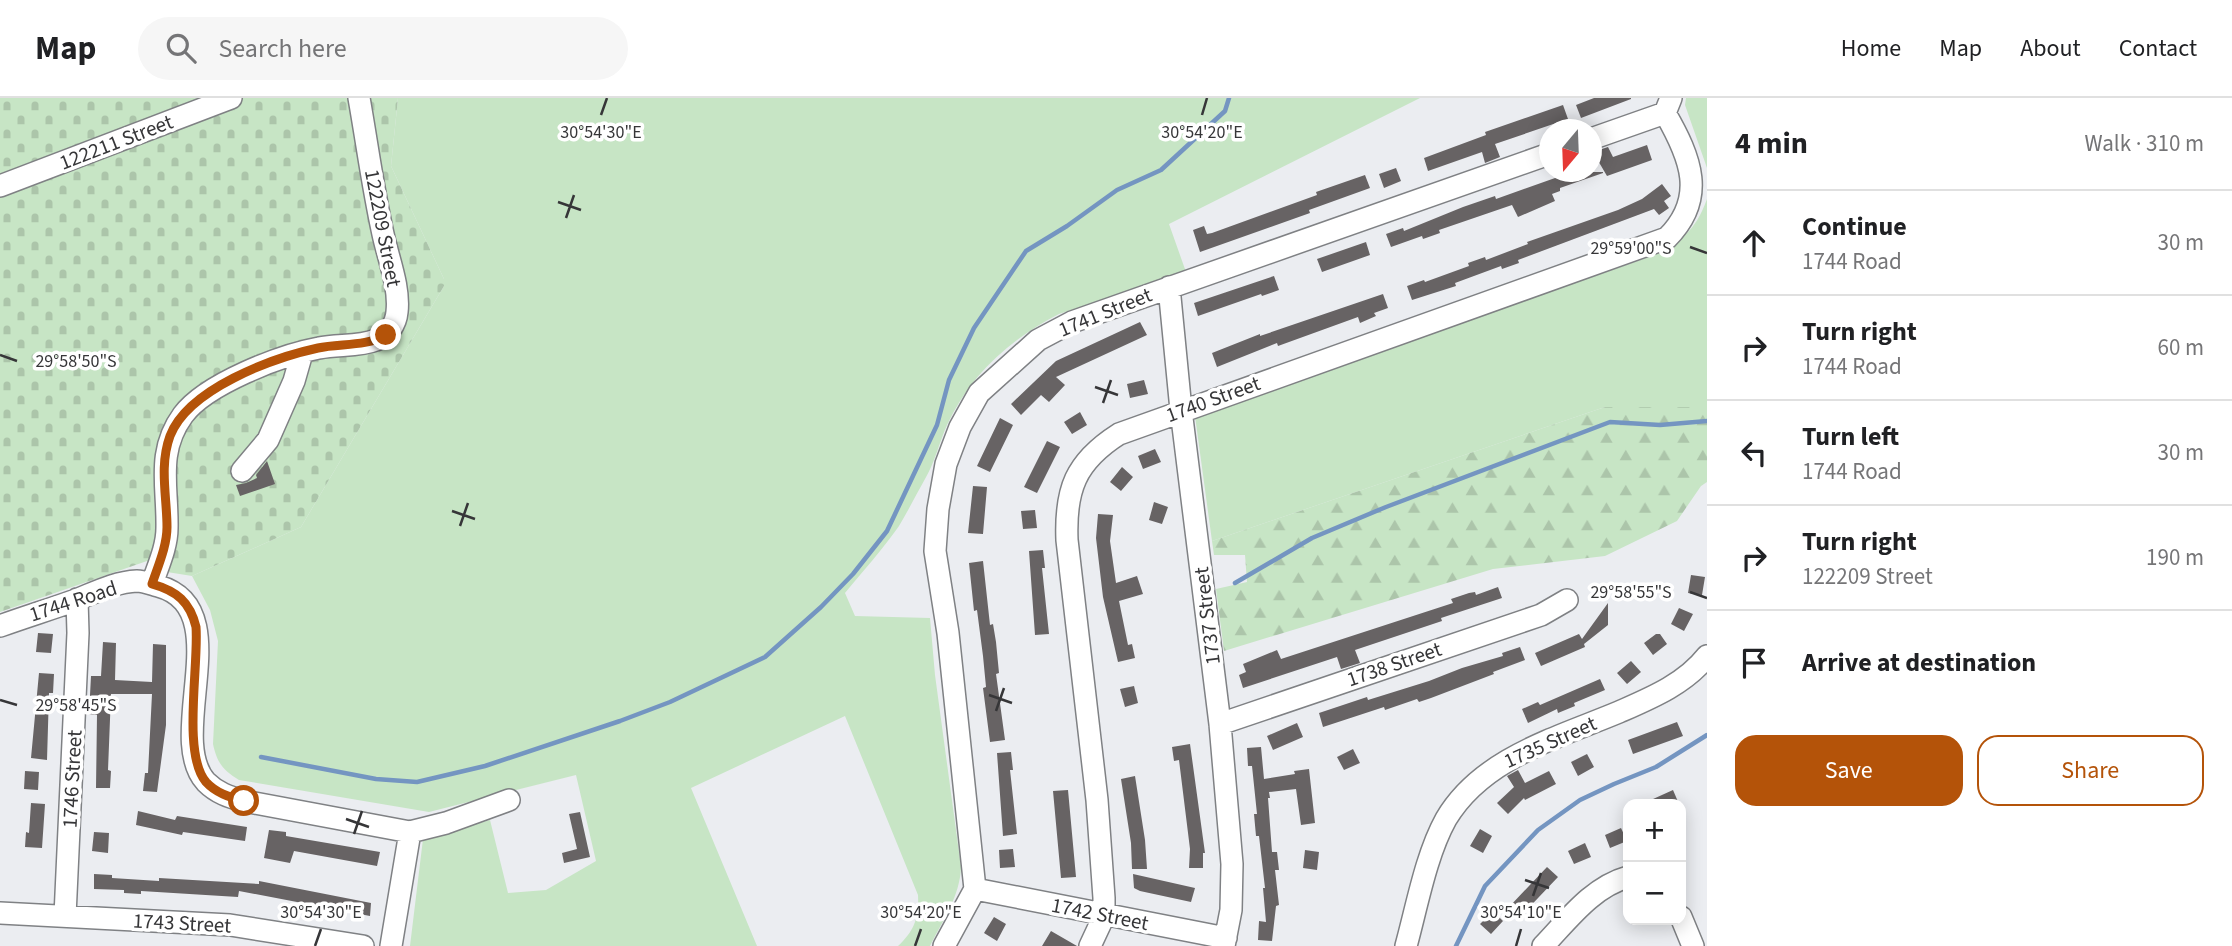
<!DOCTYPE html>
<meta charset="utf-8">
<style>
:root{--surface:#fff;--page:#f6f6f6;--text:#202124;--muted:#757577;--line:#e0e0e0;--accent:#b45309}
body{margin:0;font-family:"Source Sans 3",sans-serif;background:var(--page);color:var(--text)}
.controls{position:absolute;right:21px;bottom:21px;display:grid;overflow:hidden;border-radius:14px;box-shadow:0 4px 18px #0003}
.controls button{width:63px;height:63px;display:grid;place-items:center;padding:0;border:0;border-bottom:2px solid var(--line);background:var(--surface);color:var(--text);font:35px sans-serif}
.compass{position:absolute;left:1539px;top:21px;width:63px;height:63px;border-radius:50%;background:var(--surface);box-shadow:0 4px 18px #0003;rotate:199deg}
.stop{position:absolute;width:21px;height:21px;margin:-16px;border:5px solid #b45309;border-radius:50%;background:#fff}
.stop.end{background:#b45309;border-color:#fff;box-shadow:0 2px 7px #0008}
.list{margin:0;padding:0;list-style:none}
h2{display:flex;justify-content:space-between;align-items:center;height:91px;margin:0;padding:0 28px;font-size:30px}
h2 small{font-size:23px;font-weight:400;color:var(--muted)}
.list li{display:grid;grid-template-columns:46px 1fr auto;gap:21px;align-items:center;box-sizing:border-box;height:105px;padding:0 28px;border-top:2px solid var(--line)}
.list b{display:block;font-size:26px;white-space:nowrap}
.list p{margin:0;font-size:23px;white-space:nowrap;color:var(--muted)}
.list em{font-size:23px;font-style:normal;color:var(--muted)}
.actions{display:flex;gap:14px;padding:21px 28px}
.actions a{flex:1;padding:16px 0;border:2px solid var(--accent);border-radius:21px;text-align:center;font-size:24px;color:var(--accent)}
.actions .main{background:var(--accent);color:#fff}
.icon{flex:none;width:38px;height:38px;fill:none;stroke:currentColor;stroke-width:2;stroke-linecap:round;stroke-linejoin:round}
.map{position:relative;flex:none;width:1707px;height:848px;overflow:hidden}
header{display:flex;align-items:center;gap:42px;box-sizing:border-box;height:98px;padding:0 35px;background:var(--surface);border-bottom:2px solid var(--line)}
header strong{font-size:33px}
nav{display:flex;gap:38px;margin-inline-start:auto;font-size:24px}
.search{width:490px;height:63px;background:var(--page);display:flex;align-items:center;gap:18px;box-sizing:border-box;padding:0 24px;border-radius:38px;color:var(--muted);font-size:26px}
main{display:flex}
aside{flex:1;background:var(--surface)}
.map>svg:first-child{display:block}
.grass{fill:#c7e5c5}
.forest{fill:url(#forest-firs)}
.cemetery{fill:url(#cemetery-stones)}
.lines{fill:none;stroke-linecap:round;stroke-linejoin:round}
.stream{stroke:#7495c1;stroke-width:4.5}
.building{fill:#676364}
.minor-casing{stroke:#7f8184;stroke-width:24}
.minor{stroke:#fff;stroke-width:21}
.route{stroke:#b45309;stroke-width:9}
.ticks{fill:none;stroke:#363638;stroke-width:2.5}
.labels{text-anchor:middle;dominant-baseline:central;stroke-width:7;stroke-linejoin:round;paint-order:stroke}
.street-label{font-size:21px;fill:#363638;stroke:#fff}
.ticks-label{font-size:18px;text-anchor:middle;fill:#363638;stroke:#fff;stroke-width:7;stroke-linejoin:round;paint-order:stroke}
</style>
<header>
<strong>Map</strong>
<div class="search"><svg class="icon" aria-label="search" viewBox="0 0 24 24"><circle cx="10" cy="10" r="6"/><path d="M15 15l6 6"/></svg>Search here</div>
<nav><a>Home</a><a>Map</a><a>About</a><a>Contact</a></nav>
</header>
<main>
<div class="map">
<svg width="1707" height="848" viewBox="0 0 1707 848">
<defs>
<pattern id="forest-firs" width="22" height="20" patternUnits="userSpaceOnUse" patternTransform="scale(1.75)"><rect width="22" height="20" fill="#c7e5c5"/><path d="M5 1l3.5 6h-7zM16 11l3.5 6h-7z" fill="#acc5aa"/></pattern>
<pattern id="cemetery-stones" width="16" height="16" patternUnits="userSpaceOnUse" patternTransform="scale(1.75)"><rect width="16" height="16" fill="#c7e5c5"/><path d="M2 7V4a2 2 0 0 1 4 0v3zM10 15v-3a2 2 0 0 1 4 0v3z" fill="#acc5aa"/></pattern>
</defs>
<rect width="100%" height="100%" fill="#ebedf1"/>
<!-- grass -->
<path class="grass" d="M398,0H1420L1169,126L1186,174L1059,216C1010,241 970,277 947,327C939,345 935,364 925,381C916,397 908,413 899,428C883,451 863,473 845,495L855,518L930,520L935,577L961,769C960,798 943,822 930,848H898C915,832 919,819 918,797L845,618L691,690L757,848H410L423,741L490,722L508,795L546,792L596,763L576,677L429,714L239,682C223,672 217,665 213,646L218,543L210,512L192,478L301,429L444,188V181L391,68Z
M1686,0H1707V70L1685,7Z
M1707,101V309H1605L1212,443L1195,318L1652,158C1682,140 1694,136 1707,101Z"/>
<!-- forest -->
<path class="forest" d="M1605,309H1707V384L1701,388L1677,423L1605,458L1493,471L1224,553L1216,491L1247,484L1245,457H1214L1212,443Z"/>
<!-- cemetery -->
<path class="cemetery" d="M0,0H398L391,68L444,181V188L301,429L192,478L167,474L147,463L0,514Z"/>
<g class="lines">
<!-- stream -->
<path class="stream" d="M1235,485L1312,440L1386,409L1610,324L1660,327L1707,323
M261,659L376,681L417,684L485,668L620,623L670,604L765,559L821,509L853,476L887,433L937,327L949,282L974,230L1026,153L1067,128L1117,92L1161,72L1225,13L1229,0
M1456,848L1485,788L1538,732L1580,702L1614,686L1656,669L1707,637"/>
</g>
<!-- building -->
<path class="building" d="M1594,0H1631V1L1581,20L1576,7Z
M1563,7L1568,21L1495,46L1500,59L1485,65L1482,54L1428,73L1424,60L1486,37L1485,34Z
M1647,47L1652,62L1607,78L1593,54L1608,49L1613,59Z
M1396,70L1401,83L1384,90L1379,76Z
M1572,74H1603V75L1560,90V93L1552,96L1555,103L1518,119L1512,107L1439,132L1440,135L1423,141L1422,138L1391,149L1386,136L1403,130L1404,133L1463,109L1495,98L1496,101Z
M1365,77L1370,90L1309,112L1310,115L1200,154L1193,132L1204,128L1207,136L1212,135L1317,97L1316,94Z
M1662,86L1671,98L1664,103L1669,110L1659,117L1654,111L1518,162L1519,165L1502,171L1501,168L1455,185L1456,188L1412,202L1407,188L1424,182L1425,184L1469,168L1468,165L1485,159L1486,162L1528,146L1527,144L1618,112L1642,101Z
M1366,144L1370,157L1322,174L1317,161Z
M1274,178L1279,192L1262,198L1261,196L1198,218L1194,205Z
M1383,196L1388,210L1374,215L1376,218L1360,225L1358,219L1278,248L1277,245L1217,269L1212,255L1260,236V238Z
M1140,224L1147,237L1056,279L1065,287L1049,304L1041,297L1021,317L1011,306L1056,263Z
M1144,282L1148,296L1130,300L1127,286Z
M1080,314L1087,327L1072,336L1064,324Z
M1000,320L1013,327L990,374L977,368Z
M1047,343L1060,349L1037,395L1024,389Z
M1155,351L1161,364L1143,371L1138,358Z
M267,363L275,386L240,398L236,387L246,385L257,380L256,377Z
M1122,369L1133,379L1121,393L1110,384Z
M973,388L987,389L983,436L968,435Z
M1154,404L1168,409L1162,426L1149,422Z
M1035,412L1037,430L1023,431L1021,413Z
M1098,416L1113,417L1110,443L1116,485L1137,478L1143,496L1119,503L1128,547L1132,546L1135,560L1118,564L1103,499L1096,440Z
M1043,452L1045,470H1042L1049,536L1035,537L1029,453Z
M983,463L990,527L993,526L996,544L999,575L996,576L1005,642L990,644L983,590L986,589L983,558L977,512L974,513L969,465Z
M1691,477L1705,479L1702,497L1688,495Z
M1498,489L1502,500L1441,520L1442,523L1355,552L1360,565L1341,571L1337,559L1243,590L1239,577L1246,574L1243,566L1277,552L1281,561L1453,505L1451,501L1469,495L1475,494L1476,497Z
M1608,505V527L1584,546L1585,549L1541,568L1535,555L1579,536L1582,541Z
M1679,510L1693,516L1684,533L1671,526Z
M38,535L53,536L51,555L36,554Z
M1656,536H1660L1667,546L1653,557L1644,545Z
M103,544L116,545L115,582L152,584L153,546L166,547V627L157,694L143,693L145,675H148L152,596H111L108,672L111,673L110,690H96L97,617L89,616L91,578H101Z
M1520,549L1525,562L1493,574L1494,576L1431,600L1419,604L1417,601L1385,612L1384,609L1323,629L1319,615L1367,599L1368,602L1429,583L1462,570L1503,558L1502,555Z
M1631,563L1641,574L1627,586L1617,575Z
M39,575L54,576L53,595H49L47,662L31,660Z
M1600,581L1605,592L1574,605L1575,608L1558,615L1557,611L1528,625L1522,611L1538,604L1540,607Z
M1134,588L1138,605L1125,609L1120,591Z
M1677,624L1683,638L1633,656L1628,642Z
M1297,625L1303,639L1273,652L1267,638Z
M1190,646L1205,755H1203V770H1189L1190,751L1179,662L1174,663L1172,649Z
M1261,649L1264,681L1295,676L1294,673L1309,671L1315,725L1301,727L1296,691L1269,694L1270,700H1268L1272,754H1277L1279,772H1275L1279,807L1276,808L1272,843L1258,842L1259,823L1266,824L1263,790H1265L1259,738H1256L1254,716H1257L1252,668H1248L1247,650Z
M1353,651L1360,665L1344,672L1337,659Z
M1011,654L1013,672H1010L1017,736L1003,738L997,655Z
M1587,656L1594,669L1578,678L1571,664Z
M1518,672L1525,685L1549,673L1556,686L1525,702L1524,700L1508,716L1497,705L1514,689L1507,678Z
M25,673L39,674L38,692L24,691Z
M1135,678L1145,742L1147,771H1132L1131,745L1121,681Z
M1068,692L1076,779L1061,780L1053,693Z
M1673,692L1679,706H1642Z
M31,705L45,706L42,750L25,749L26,734L29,735Z
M138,713L175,722L177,718L247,729L245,743L183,734L182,737L136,727Z
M580,714L590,759L564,765L562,755L577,751L569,716Z
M1621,730L1627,743L1610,750L1605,737Z
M1480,731L1492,738L1483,755L1470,748Z
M269,732L286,734V738L380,754L377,768L294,753L290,765L264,760Z
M94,734L109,735L108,755L92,753Z
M1585,745L1591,759L1574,766L1568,753Z
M1013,751L1015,769L1000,770L999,752Z
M1305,752L1319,754L1317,772L1303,770Z
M1547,769L1558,779L1520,819L1509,809Z
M94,776L112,777V780L159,783V780L259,786V783L371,805L370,818L239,793L238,799L141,793V796L124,795V792L94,791Z
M1133,776L1195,790L1191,804L1140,793L1134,790Z
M1493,813L1503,823L1491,836L1480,826Z
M994,819L1006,826L997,843L984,835Z
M1051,833L1077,848H1042Z"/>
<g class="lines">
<!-- minor casing -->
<g class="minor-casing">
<path id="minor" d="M1591,41L1665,15
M0,88L231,0
M1169,189L1181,312L1220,626L1232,766L1231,812L1224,848
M242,373L268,342L294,283L302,255
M152,486C158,468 167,449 167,430C168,389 156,354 183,317C206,286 281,257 319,250C337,246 359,249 376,242C388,238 396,226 397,214C400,189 388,160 383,136C373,91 367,45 359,0
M0,528C25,519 51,511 76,502C96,494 115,484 137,483C143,483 151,486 158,488C239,510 164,638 206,684C217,695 229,699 244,703L410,734L446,725L509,702
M1220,626L1541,517L1567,502
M975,791L1226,840
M0,815L230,827L363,848
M65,818L78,535L77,501
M1681,819L1693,848
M391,848L410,734
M944,848L975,791L948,535L935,453L938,411L946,366L960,329L979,295L1038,242L1072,224L1549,56
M1090,848L1104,818V800L1097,702L1067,442C1065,392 1075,364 1119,336L1667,140C1707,100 1691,60 1665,15L1671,0
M1406,848C1417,808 1426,757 1446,721C1482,660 1557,640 1619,614C1651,600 1685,586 1707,558
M1543,848C1568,822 1592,789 1628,779"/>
</g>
<!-- minor -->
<use href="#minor" class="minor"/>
</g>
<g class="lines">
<!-- route -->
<path class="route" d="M244,703C229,699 216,695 206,684C182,656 199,567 196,529C190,504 177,493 152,486C158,468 167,448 167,429C167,399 159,368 170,338C188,291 272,260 318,250C340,245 365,249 386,237"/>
</g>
<!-- ticks -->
<path class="ticks" d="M601,17L607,0M1202,17L1207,0M558,104L581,112M566,120L574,97M1690,149L1707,155M0,257L17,263M1095,289L1118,297M1103,305L1111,282M452,413L475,421M460,428L468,405M1690,494L1707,500M989,597L1012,605M0,602L17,607M996,613L1004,590M346,721L369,729M354,736L362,713M1525,782L1549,790M1533,798L1541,775M315,848L321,831M915,848L921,831M1516,848L1521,831"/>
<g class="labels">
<!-- street labels -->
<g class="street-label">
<text transform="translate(116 44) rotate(-21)">122211 Street</text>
<text transform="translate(383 130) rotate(79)">122209 Street</text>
<text transform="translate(1105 214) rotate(-22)">1741 Street</text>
<text transform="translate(1213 301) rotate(-20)">1740 Street</text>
<text transform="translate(73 503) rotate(-18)">1744 Road</text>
<text transform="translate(1207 518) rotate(-97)">1737 Street</text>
<text transform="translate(1394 566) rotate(-19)">1738 Street</text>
<text transform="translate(1550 644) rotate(-24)">1735 Street</text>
<text transform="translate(72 681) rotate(-87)">1746 Street</text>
<text transform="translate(1100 816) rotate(11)">1742 Street</text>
<text transform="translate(182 825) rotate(3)">1743 Street</text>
</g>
</g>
<g class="ticks-label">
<text x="601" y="40">30°54'30"E</text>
<text x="1202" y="40">30°54'20"E</text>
<text x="1631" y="156">29°59'00"S</text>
<text x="76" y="269">29°58'50"S</text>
<text x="1631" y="500">29°58'55"S</text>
<text x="76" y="613">29°58'45"S</text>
<text x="321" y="820">30°54'30"E</text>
<text x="921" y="820">30°54'20"E</text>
<text x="1521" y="820">30°54'10"E</text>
</g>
</svg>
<div class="controls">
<button>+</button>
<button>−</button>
</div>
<svg class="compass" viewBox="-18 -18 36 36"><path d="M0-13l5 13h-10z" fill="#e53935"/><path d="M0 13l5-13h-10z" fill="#757577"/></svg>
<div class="stop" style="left:244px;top:703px"></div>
<div class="stop end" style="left:386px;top:237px"></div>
</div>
<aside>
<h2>4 min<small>Walk · 310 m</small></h2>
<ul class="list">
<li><svg class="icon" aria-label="ahead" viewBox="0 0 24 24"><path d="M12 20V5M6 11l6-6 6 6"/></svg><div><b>Continue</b><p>1744 Road</p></div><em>30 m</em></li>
<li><svg class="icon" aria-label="right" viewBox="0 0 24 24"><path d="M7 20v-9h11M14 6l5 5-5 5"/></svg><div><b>Turn right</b><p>1744 Road</p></div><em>60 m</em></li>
<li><svg class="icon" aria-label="left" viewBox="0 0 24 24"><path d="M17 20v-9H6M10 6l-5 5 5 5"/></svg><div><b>Turn left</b><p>1744 Road</p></div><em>30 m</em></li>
<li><svg class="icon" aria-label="right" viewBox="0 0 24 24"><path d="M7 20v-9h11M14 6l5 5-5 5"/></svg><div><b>Turn right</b><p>122209 Street</p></div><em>190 m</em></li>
<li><svg class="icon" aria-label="arrive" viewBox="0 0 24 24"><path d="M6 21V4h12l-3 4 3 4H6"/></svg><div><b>Arrive at destination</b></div></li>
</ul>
<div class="actions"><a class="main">Save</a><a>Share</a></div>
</aside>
</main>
